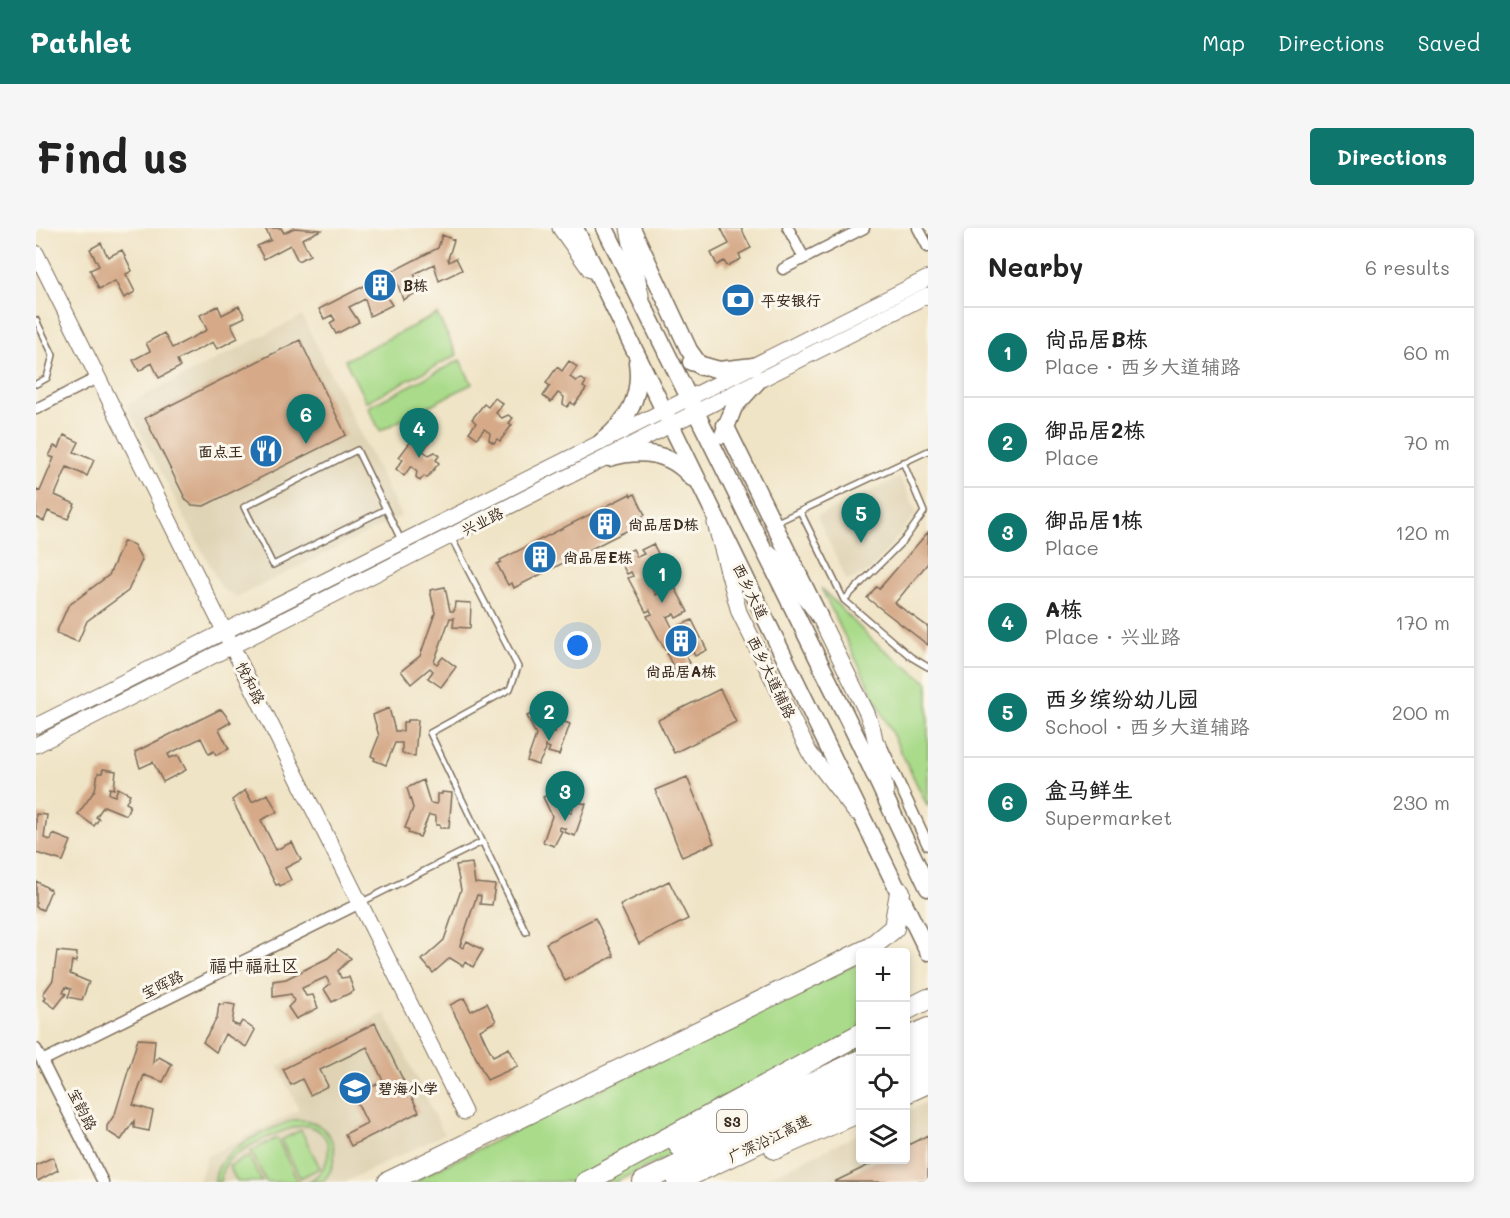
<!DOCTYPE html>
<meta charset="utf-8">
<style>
:root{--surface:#fff;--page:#f6f6f6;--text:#222;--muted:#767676;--line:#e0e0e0;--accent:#0f766e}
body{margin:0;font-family:Mali,"LXGW WenKai TC",sans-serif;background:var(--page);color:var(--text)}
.controls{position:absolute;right:18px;bottom:18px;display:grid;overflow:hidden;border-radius:6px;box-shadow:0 3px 9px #0003}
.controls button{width:54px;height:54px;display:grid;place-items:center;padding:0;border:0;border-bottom:2px solid var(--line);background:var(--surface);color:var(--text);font:30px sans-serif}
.you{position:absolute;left:542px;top:418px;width:21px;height:21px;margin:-15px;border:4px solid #fff;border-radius:50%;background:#1a73e8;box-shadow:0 0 0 9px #1a73e833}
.badge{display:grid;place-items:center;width:39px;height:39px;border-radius:50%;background:var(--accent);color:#fff;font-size:20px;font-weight:700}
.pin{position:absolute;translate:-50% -50px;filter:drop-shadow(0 2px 3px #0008)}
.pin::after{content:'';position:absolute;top:32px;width:21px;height:18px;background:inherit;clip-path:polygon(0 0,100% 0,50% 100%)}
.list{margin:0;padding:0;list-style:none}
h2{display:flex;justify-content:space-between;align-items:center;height:78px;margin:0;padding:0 24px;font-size:26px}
h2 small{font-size:20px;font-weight:400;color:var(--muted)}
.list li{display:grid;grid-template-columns:39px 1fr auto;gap:18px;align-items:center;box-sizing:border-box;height:90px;padding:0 24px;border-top:2px solid var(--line)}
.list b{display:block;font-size:22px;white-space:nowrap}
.list p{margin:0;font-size:20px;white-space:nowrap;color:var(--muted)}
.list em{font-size:20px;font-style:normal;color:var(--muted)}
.icon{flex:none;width:33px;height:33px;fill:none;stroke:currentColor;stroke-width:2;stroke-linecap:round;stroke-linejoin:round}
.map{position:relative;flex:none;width:892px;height:954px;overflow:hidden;border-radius:6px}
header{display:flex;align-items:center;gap:36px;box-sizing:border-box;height:84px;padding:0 30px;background:var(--accent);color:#fff}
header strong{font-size:28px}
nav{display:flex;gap:33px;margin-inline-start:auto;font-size:21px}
.intro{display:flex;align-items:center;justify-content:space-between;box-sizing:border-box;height:144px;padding:0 36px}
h1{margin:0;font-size:42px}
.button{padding:15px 27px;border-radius:6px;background:var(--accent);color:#fff;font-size:21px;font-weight:700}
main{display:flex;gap:36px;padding:0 36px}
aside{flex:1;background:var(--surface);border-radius:6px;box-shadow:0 3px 9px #0003}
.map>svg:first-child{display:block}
.built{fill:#dfd3b4}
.green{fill:#a9db8a;stroke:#728254;stroke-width:1.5}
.building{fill:#d6aa89}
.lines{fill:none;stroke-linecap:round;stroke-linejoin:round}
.lane-casing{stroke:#7a6b59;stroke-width:8}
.street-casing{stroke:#7a6b59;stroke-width:13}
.secondary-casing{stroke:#7a6b59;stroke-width:17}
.primary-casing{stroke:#7a6b59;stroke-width:19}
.highway-casing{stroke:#7a6b59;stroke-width:22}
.lane{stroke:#fff;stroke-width:5}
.street{stroke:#fff;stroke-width:10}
.secondary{stroke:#fff;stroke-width:15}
.primary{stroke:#fff;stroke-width:16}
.highway{stroke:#fff;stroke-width:20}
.labels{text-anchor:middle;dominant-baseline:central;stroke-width:6;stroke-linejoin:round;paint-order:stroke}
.shield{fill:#fbf7ec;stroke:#75685c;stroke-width:1.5}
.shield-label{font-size:14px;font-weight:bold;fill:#3b2a1e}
.poi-label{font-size:15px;font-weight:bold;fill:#3b2a1e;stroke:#fbf7ec;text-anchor:start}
.street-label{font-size:15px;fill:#3b2a1e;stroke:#fbf7ec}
.quarter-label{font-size:18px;fill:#3b2a1e;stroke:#fbf7ec}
</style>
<header>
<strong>Pathlet</strong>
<nav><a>Map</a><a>Directions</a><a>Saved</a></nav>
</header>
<div class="intro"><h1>Find us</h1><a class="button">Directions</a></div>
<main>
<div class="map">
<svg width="892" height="954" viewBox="0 0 892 954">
<rect width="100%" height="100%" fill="#fbf7ec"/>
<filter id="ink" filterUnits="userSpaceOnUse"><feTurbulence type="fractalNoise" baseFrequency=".0167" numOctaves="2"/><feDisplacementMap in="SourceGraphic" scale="12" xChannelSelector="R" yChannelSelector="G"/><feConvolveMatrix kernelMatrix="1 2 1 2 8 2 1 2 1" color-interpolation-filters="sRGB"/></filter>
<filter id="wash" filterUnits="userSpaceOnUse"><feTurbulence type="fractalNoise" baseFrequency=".008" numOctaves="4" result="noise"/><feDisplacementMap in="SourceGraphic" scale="24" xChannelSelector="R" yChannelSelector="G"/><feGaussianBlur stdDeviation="1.35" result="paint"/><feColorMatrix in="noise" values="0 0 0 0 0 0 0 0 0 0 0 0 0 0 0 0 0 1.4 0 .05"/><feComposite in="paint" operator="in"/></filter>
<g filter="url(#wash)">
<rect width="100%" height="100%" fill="#f0e4c6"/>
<!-- built -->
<path class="built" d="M266,88L365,288L201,369L186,361L90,177Z
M864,249L881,285L834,343L811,353L781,288Z
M349,785L408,906L310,954H163L171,928L263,882L242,838Z
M892,873V954H723L824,905V932H870V884Z"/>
<!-- green -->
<path class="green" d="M401,86L421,127L330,174L309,132Z
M424,132L436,156L344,203L332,179Z
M785,360L837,413L892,455V579Z
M824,734V837L579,954H375Z
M257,892C293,888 312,926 287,953L272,954C295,943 303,906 272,898C257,895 203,921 192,933C187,939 185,946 185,954H179C179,921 230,903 257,892Z
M265,902L284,940L264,950L245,912Z
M241,910L262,954H230L215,923Z
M213,928L226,954H201L193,938Z"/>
<g id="blocks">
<!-- building -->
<path class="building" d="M229,0H245L248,5L258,0L285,2L266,11L274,27L262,33L254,17L228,31L221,18L235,12Z
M685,0H705L715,20L703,26L705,31L691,38L688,33L681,37L675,25L693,16Z
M406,7L418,12L412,31L413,34L420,30L426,42L403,53L398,36L378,46L381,51L384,49L389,60L367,72L361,54L346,62L356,77L334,88L329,71L313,79L323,94L300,106L294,95L299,92L296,87L288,91L283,81L402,20Z
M65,15L72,29L86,22L96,43L90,46L99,64L88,70L79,53L63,61L54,42L63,38L54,21Z
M182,78L186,87L203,78L209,89L195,96L202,110L181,121L177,114L141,132L144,139L123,150L116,135L103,143L97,132L114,123L110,115L128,105L136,120L171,102L164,87Z
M264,112L310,207L168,278L156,277L150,272L109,190Z
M533,133L541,139L534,149L540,153L546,151L550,154L547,159L550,161L538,177L535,174L531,179L527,176L528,169L522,165L515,174L507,168L514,158L510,155L521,139L526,143Z
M459,170L467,176L460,185L466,190L472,187L477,190L473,195L476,197L464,213L461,211L458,215L453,212L454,205L448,201L441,210L433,204L440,195L436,191L448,176L452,179Z
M28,207L43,214L38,224L58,232L51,248L31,239L19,267L39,276L32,291L12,283L8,293L0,289V262L4,263L18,230L13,228L18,218L23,220Z
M386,207L394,213L387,223L393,227L399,224L403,228L400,232L403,235L391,250L388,248L384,253L380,249L381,243L375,238L368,248L360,241L367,232L363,229L375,213L379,216Z
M594,266L595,268L599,266L609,287L605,289L608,294L478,360L476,355L472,357L461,336L465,334L464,332Z
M892,304V335L859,375L892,399V417L831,370L840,359L843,361Z
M88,313L98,317L106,332L92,363L51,393L42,414L20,405L32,378L73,347Z
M617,316L633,346L621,352L619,348L612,351L620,367L627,364L624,360L636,354L652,384L640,390L638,386L631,389L639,405L646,402L643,398L656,392L671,422L659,428L657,424L650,427L654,435L639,443L631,426L635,424L633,420L629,422L611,388L616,386L614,382L610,384L592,350L597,348L595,344L591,346L582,329L597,321L601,329L608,326L605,322Z
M409,359L414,383H418L419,374L435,375L434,400L417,399L418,390H414L398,434L401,436L407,429L420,439L405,459L392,450L397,443L394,440L375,456L365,443L384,428L399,385L394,362Z
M684,461L700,494L638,525L622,492Z
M353,480L359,503H367V494H371L372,492H382L379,528L370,527L366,525V515H359L350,537L338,532L339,530L335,528L343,508L337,487Z
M185,481L195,494L183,501L193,521L180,527L178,523L173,526L165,510L132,526L134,530L142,527L150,542L127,554L117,534L104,540L99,524Z
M505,482L515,503L519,504L523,492L534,496L523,527L512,524L514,520L509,518L510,522L502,537L491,533L500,507L491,488Z
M67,541L80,543L78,561L74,560L73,566L79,568L82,560L94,566L90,575L94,577L90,587L68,578L60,589L63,591L58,598L42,586L59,562L62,545H66Z
M651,549L678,615L646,629L619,562Z
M387,552L394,575L401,576V566H406V564L416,565L413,600H404V597H400V588L393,587L384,609L372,605L373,602L369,600L377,580L371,560Z
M209,562L216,574L232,566L241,584L225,592L240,622L256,614L265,632L249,640L255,652L244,658L243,656L240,657L196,572Z
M521,562L531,583L535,585L539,573L550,576L539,608L528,604L530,601L524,599L523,602L526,603L518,618L507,614L516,588L507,569Z
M0,586L11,587L8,610L15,612L17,606L35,613L27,633L0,625Z
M436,635L439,655L459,657L456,677L444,676L445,668L441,667L424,718L427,720L431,713L447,722L437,739L429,734L427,738L414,730L397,745L386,732L408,712L425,662L420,637Z
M0,653L15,662L7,682L0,679Z
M633,653L652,691L603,716L584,677Z
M559,690L578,728L529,753L510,715Z
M302,721L315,730L302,743L305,750L313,749L318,763L296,774L288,761L294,756L290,749L266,760L270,768L277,767L282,780L260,791L252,779L258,773L255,766L237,769V753L250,751L292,730Z
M21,723L41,725L40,734L36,733L34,746L53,754L46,772L32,769L35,761L30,759L27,764L30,766L19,780L8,772L10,769L7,766L17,752Z
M428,770L435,783L451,775L460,793L444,802L450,815L457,828L473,820L482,838L451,852L414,777Z
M189,775L199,777L196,795L203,798L206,793L219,802L210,819L189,806L180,824L167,814L181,790L183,776L188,777Z
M339,795L383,884L315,918L309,906L331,895L318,868L347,853L331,819L284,842L292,858L274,867L266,851L255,857L247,841Z
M102,811L119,812L117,835L123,829L136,836L127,854L108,847L97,877L117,883L113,903L98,900V893L85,912L71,903V898L79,886Z
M892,907V954H798L843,932H870V918Z
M17,929L22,942L0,954V937Z"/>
</g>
</g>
<g filter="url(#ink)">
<use href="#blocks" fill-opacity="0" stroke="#7a6b59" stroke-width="1.5"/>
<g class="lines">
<!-- lane casing -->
<g class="lane-casing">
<path id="lane" d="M0,92L17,127L11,150L0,156
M350,281L237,337L208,279L321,222L365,312
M764,283L808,372L875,429L892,439
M739,295L892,223
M415,309L482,439L474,461L394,505L490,704
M808,372L868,312L888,284L867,234
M326,674L446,614"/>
</g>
<!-- street casing -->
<g class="street-casing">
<path id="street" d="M752,0L768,30
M882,0L892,19
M747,41L828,0
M0,181L61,150
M845,517L892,617
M0,821L67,954
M6,833L324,675"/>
</g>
<!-- secondary casing -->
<g class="secondary-casing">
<path id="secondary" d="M524,0L554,42
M592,0L605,67
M0,25L428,884
M679,295L703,384L773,524L819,584
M735,326L783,388L831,485L837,502L850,563
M0,498L892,50
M0,517L892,67"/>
</g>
<!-- primary casing -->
<g class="primary-casing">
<path id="primary" d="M539,0L892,724
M569,0L823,514L892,660
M596,0L653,122L665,139
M655,134L683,142L718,138
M689,197L783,388
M687,207L698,179L722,153
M565,214C592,193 606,169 601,134
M573,230C604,221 634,223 656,250"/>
</g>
<!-- highway casing -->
<g class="highway-casing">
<path id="highway" d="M870,782L892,771
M870,810L892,800
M870,829L892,818
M870,844L892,834
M870,865L892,855
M643,918L824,832
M739,921L824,884
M352,954L834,720L858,700L864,664
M550,954L824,806
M607,954L824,850
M641,954L824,866"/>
</g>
<!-- lane -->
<use href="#lane" class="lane"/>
<!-- street -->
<use href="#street" class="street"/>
<!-- secondary -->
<use href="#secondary" class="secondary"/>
<!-- primary -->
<use href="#primary" class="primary"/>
<!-- highway -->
<use href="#highway" class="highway"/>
</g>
</g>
<!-- icons -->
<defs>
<g id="building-disc" transform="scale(1.725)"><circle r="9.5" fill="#1f6fb2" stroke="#fbf7ec"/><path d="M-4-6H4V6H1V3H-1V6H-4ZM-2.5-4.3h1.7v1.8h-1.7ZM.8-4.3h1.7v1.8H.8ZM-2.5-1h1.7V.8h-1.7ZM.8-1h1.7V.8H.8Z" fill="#fff"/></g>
<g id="bank-disc" transform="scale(1.725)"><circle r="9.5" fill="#1f6fb2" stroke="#fbf7ec"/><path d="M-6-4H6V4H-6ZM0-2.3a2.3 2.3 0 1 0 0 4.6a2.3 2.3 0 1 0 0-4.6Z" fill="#fff"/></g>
<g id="restaurant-disc" transform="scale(1.725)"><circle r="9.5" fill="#1f6fb2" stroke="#fbf7ec"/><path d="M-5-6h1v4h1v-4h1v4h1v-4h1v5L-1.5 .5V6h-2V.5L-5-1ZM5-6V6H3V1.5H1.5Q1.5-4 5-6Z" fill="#fff"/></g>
<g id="school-disc" transform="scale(1.725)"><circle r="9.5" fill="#1f6fb2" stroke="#fbf7ec"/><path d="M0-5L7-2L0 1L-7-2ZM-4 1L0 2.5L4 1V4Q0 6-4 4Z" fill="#fff"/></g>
</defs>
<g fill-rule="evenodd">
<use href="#building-disc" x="344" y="57"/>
<use href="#bank-disc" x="702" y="72"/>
<use href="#restaurant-disc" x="230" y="223"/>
<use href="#building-disc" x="569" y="296"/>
<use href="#building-disc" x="504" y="329"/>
<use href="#building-disc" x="645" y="413"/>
<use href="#school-disc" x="319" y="860"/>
</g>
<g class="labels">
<!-- shield labels -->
<rect class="shield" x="681" y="882" width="30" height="22" rx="4.5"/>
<g class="shield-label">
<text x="696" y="893">S3</text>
</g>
<!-- poi labels -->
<g class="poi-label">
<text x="367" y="57">B栋</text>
<text x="725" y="72">平安银行</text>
<text x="207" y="223" text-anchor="end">面点王</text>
<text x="592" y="296">尚品居D栋</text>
<text x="527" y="329">尚品居E栋</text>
<text x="645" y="443" text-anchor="middle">尚品居A栋</text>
<text x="342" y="860">碧海小学</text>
</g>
<!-- street labels -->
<g class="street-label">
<text transform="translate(446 293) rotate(-26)">兴业路</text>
<text transform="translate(715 363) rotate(64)">西乡大道</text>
<text transform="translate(736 449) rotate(64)">西乡大道辅路</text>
<text transform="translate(215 455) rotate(63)">悦和路</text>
<text transform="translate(126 756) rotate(-26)">宝晖路</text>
<text transform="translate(47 881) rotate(63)">宝韵路</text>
<text transform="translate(733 910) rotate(-26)">广深沿江高速</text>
</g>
<!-- quarter labels -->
<g class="quarter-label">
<text x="218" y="737">福中福社区</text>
</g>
</g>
</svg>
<div class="controls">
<button>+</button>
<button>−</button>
<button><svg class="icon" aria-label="locate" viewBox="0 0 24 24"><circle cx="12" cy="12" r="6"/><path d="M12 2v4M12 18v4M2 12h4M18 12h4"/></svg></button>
<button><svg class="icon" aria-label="layers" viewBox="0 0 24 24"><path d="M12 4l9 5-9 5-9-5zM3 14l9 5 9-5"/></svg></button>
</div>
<div class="you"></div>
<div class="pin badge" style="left:626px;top:375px">1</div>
<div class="pin badge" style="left:513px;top:513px">2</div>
<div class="pin badge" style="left:529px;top:593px">3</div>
<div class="pin badge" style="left:383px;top:230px">4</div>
<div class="pin badge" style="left:825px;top:315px">5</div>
<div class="pin badge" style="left:270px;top:216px">6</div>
</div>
<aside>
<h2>Nearby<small>6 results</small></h2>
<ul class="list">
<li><span class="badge">1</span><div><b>尚品居B栋</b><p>Place · 西乡大道辅路</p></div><em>60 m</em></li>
<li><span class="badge">2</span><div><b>御品居2栋</b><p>Place</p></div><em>70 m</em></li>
<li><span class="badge">3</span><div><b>御品居1栋</b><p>Place</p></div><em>120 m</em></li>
<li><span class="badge">4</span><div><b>A栋</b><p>Place · 兴业路</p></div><em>170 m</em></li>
<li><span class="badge">5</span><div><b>西乡缤纷幼儿园</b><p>School · 西乡大道辅路</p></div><em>200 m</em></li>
<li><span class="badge">6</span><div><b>盒马鲜生</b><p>Supermarket</p></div><em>230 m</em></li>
</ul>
</aside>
</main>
